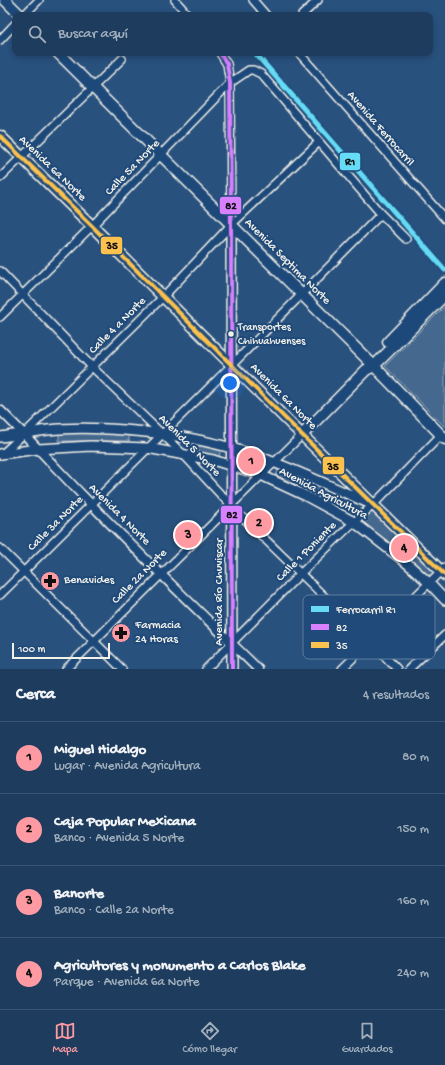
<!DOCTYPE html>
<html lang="es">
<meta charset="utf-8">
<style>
:root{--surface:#1e3d5e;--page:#2b4867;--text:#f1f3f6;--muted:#a1aebc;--line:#3c5673;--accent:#ff9aa2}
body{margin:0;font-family:"Gochi Hand",sans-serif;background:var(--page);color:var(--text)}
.scale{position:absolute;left:12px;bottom:10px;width:98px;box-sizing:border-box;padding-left:4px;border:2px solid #f4f1e8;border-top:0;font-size:11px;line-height:14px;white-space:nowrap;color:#f4f1e8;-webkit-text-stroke:3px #1f4a7a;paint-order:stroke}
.you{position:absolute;left:230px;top:383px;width:14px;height:14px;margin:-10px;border:3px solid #fff;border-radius:50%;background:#1a73e8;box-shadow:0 0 0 6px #1a73e833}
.badge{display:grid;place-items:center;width:26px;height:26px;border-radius:50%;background:var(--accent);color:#111;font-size:13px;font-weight:700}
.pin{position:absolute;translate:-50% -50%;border:2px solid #fff;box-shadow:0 1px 4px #0006}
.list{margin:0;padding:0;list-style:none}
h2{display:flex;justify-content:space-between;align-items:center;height:52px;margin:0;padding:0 16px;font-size:17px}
h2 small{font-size:13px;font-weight:400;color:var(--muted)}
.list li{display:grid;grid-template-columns:26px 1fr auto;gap:12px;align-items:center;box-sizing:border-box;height:72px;padding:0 16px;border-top:1px solid var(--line)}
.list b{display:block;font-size:15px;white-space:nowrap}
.list p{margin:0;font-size:13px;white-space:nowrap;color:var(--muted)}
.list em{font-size:13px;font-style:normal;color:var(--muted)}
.icon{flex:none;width:22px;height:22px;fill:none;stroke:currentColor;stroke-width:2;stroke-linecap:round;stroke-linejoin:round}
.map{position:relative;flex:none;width:445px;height:669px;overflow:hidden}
.search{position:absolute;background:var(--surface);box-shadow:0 2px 6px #0003;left:12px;right:12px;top:12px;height:44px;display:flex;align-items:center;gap:10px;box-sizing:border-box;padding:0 14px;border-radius:8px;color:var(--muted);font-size:15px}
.sheet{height:340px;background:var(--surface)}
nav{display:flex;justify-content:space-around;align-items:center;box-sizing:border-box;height:56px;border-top:1px solid var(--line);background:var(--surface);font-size:11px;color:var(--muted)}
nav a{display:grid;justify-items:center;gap:2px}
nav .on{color:var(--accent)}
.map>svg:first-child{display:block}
.green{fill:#45688e;stroke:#9cacbb}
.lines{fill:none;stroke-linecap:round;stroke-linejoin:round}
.minor-casing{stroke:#f4f1e8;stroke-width:10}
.tertiary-casing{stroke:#f4f1e8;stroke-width:11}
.secondary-casing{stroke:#f4f1e8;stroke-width:12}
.primary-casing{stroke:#f4f1e8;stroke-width:13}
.minor{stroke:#1f4a7a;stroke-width:7}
.tertiary{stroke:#1f4a7a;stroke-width:8}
.secondary{stroke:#1f4a7a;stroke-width:9}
.primary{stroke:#1f4a7a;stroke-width:10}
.bus-1-casing{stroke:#1f4a7a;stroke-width:7}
.bus-2-casing{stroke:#1f4a7a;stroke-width:7}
.bus-1{stroke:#d880ff;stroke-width:4}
.bus-2{stroke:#fcc24d;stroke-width:4}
.rail-1-casing{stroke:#1f4a7a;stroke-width:8}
.rail-1{stroke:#66dbf5;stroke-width:5}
.bus-dot{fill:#f4f1e8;stroke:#1f4a7a;stroke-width:1.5}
.labels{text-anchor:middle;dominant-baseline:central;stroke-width:4;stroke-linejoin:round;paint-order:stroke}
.bus-label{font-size:11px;fill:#f4f1e8;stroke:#1f4a7a;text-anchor:start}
.street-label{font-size:12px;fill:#f4f1e8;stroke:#1f4a7a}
.poi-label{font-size:12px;fill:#f4f1e8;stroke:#1f4a7a;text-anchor:start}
.key{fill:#1f4a7a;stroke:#5f7c9b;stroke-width:1}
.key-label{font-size:11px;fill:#f4f1e8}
.line-badge{stroke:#1f4a7a;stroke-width:1.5}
.pale-badge-label{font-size:11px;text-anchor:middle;font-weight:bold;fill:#111}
</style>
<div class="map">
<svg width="445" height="669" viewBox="0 0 445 669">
<rect width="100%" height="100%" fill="#28517e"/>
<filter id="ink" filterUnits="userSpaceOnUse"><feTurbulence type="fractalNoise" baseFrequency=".025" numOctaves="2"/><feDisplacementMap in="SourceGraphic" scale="8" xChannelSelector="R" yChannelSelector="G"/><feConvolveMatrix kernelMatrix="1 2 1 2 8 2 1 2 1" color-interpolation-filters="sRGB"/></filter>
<g filter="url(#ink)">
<!-- green -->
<path class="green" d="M445,306V427L385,366Z
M59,433H129V441H59Z
M200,442L221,448L219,457L198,451Z
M280,465L340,495L335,504L276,475Z
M372,505L442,570L431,581L356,520Z"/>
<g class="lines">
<!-- minor casing -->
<g class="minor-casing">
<path id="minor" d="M175,0L188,15
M253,0L266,15
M24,15L39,0
M302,15L318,0
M0,40L15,24
M220,53L227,64L230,83L231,225
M299,53L445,219
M0,178L122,59
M0,271L92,367L183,454L235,510L370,641L397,669
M0,317L92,226L230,83L249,70H253L261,74L381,214L406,239
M1,455L24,434L163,297L231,225L319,142
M0,548L122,669
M0,595L232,365L381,214
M66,669L302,435
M206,669L301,573L354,522L373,505L441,435
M342,669L445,567
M409,669L445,635"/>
</g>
<!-- tertiary casing -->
<g class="tertiary-casing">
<path id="tertiary" d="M0,410C31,440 60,473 91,504C145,560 202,614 258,669"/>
</g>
<!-- secondary casing -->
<g class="secondary-casing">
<path id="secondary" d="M231,225L232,669
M0,437C16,435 32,432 48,430C73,427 99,428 124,430C166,433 208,440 248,453C291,467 331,487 371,504
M0,454L38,449L91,446L147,448L213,460L261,475L306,496L354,522L408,564L429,583L445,600"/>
</g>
<!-- primary casing -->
<g class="primary-casing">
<path id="primary" d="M5,0L20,15
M58,53L374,366L445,439
M0,136L92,226L302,435L445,575
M388,342L445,283
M302,435L366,370L374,366L445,295"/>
</g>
<!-- minor -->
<use href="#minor" class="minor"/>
<!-- tertiary -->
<use href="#tertiary" class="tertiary"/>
<!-- secondary -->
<use href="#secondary" class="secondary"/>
<!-- primary -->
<use href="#primary" class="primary"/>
<!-- bus-1 casing -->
<g class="bus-1-casing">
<path id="bus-1" d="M220,53L227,64L230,83L231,225L232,669"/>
</g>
<!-- bus-2 casing -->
<g class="bus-2-casing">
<path id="bus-2" d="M0,136L92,226L302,435L445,575"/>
</g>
<!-- bus-1 -->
<use href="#bus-1" class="bus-1"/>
<!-- bus-2 -->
<use href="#bus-2" class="bus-2"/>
<!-- rail-1 casing -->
<g class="rail-1-casing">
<path id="rail-1" d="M255,53L445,270"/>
</g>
<!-- rail-1 -->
<use href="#rail-1" class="rail-1"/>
</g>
</g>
<!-- icons -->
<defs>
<g id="pharmacy-disc" transform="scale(1)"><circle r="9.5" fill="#ff9aa2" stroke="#1f4a7a"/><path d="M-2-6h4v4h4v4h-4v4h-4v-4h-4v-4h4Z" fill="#111"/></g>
</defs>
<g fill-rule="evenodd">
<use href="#pharmacy-disc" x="50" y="581"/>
<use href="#pharmacy-disc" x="121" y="633"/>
</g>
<!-- markers -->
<circle class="bus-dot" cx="231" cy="334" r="3.5"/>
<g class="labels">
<!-- bus labels -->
<g class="bus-label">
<text x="238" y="328">Transportes<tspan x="238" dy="14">Chihuahuenses</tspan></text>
</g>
<!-- street labels -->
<g class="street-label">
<text transform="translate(380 129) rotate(49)">Avenida Ferrocarril</text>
<text transform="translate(133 168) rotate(-46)">Calle 5a Norte</text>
<text transform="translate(52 169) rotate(44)">Avenida 6a Norte</text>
<text transform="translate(287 262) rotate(45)">Avenida Septima Norte</text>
<text transform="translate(118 326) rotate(-45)">Calle 4 a Norte</text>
<text transform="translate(283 397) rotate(45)">Avenida 6a Norte</text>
<text transform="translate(189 446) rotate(45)">Avenida 5 Norte</text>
<text transform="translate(323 494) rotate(28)">Avenida Agricultura</text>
<text transform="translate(119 515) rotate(45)">Avenida 4 Norte</text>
<text transform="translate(56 524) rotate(-45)">Calle 3a Norte</text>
<text transform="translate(307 552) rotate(-45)">Calle 1 Poniente</text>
<text transform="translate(140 577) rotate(-45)">Calle 2a Norte</text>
<text transform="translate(220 592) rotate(-90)">Avenida Río Chuviscar</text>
</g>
<!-- poi labels -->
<g class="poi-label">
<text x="64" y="581">Benavides</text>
<text x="135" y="626">Farmacia<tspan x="135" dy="14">24 Horas</tspan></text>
</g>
</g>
<!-- legend -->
<rect x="303" y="595" width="132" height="64" rx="6" class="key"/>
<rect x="311" y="606" width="18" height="6" fill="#66dbf5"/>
<rect x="311" y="624" width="18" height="6" fill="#d880ff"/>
<rect x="311" y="642" width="18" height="6" fill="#fcc24d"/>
<g class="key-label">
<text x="336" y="613">Ferrocarril R1</text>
<text x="336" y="631">82</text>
<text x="336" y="649">35</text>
</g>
<g class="line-badge">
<rect x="339" y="152" width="22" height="19" rx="4" fill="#66dbf5"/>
<rect x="219" y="196" width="23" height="19" rx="4" fill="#d880ff"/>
<rect x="100" y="236" width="23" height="19" rx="4" fill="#fcc24d"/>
<rect x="322" y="456" width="23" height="19" rx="4" fill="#fcc24d"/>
<rect x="220" y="505" width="23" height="19" rx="4" fill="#d880ff"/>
</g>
<g class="pale-badge-label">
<text x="350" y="165">R1</text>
<text x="231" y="209">82</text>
<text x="112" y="249">35</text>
<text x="333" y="470">35</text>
<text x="232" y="518">82</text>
</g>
</svg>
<div class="scale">100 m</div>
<div class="you"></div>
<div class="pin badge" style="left:251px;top:461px">1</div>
<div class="pin badge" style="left:259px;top:523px">2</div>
<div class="pin badge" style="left:188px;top:535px">3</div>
<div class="pin badge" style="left:404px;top:548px">4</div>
<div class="search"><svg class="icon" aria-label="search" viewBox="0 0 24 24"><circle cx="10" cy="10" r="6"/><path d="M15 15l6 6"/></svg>Buscar aquí</div>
</div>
<section class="sheet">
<h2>Cerca<small>4 resultados</small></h2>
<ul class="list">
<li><span class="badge">1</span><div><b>Miguel Hidalgo</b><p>Lugar · Avenida Agricultura</p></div><em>80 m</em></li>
<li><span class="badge">2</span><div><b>Caja Popular Mexicana</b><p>Banco · Avenida 5 Norte</p></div><em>150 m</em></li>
<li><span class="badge">3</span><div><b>Banorte</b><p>Banco · Calle 2a Norte</p></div><em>160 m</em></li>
<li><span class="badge">4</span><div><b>Agricultores y monumento a Carlos Blake</b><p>Parque · Avenida 6a Norte</p></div><em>240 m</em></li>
</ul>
</section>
<nav>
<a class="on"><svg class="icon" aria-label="map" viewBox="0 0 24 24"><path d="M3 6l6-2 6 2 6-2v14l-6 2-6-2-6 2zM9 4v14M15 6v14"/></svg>Mapa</a>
<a><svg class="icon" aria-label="directions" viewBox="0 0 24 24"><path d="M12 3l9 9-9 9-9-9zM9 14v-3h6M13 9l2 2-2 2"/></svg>Cómo llegar</a>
<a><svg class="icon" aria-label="saved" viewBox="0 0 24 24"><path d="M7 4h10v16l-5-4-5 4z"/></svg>Guardados</a>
</nav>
